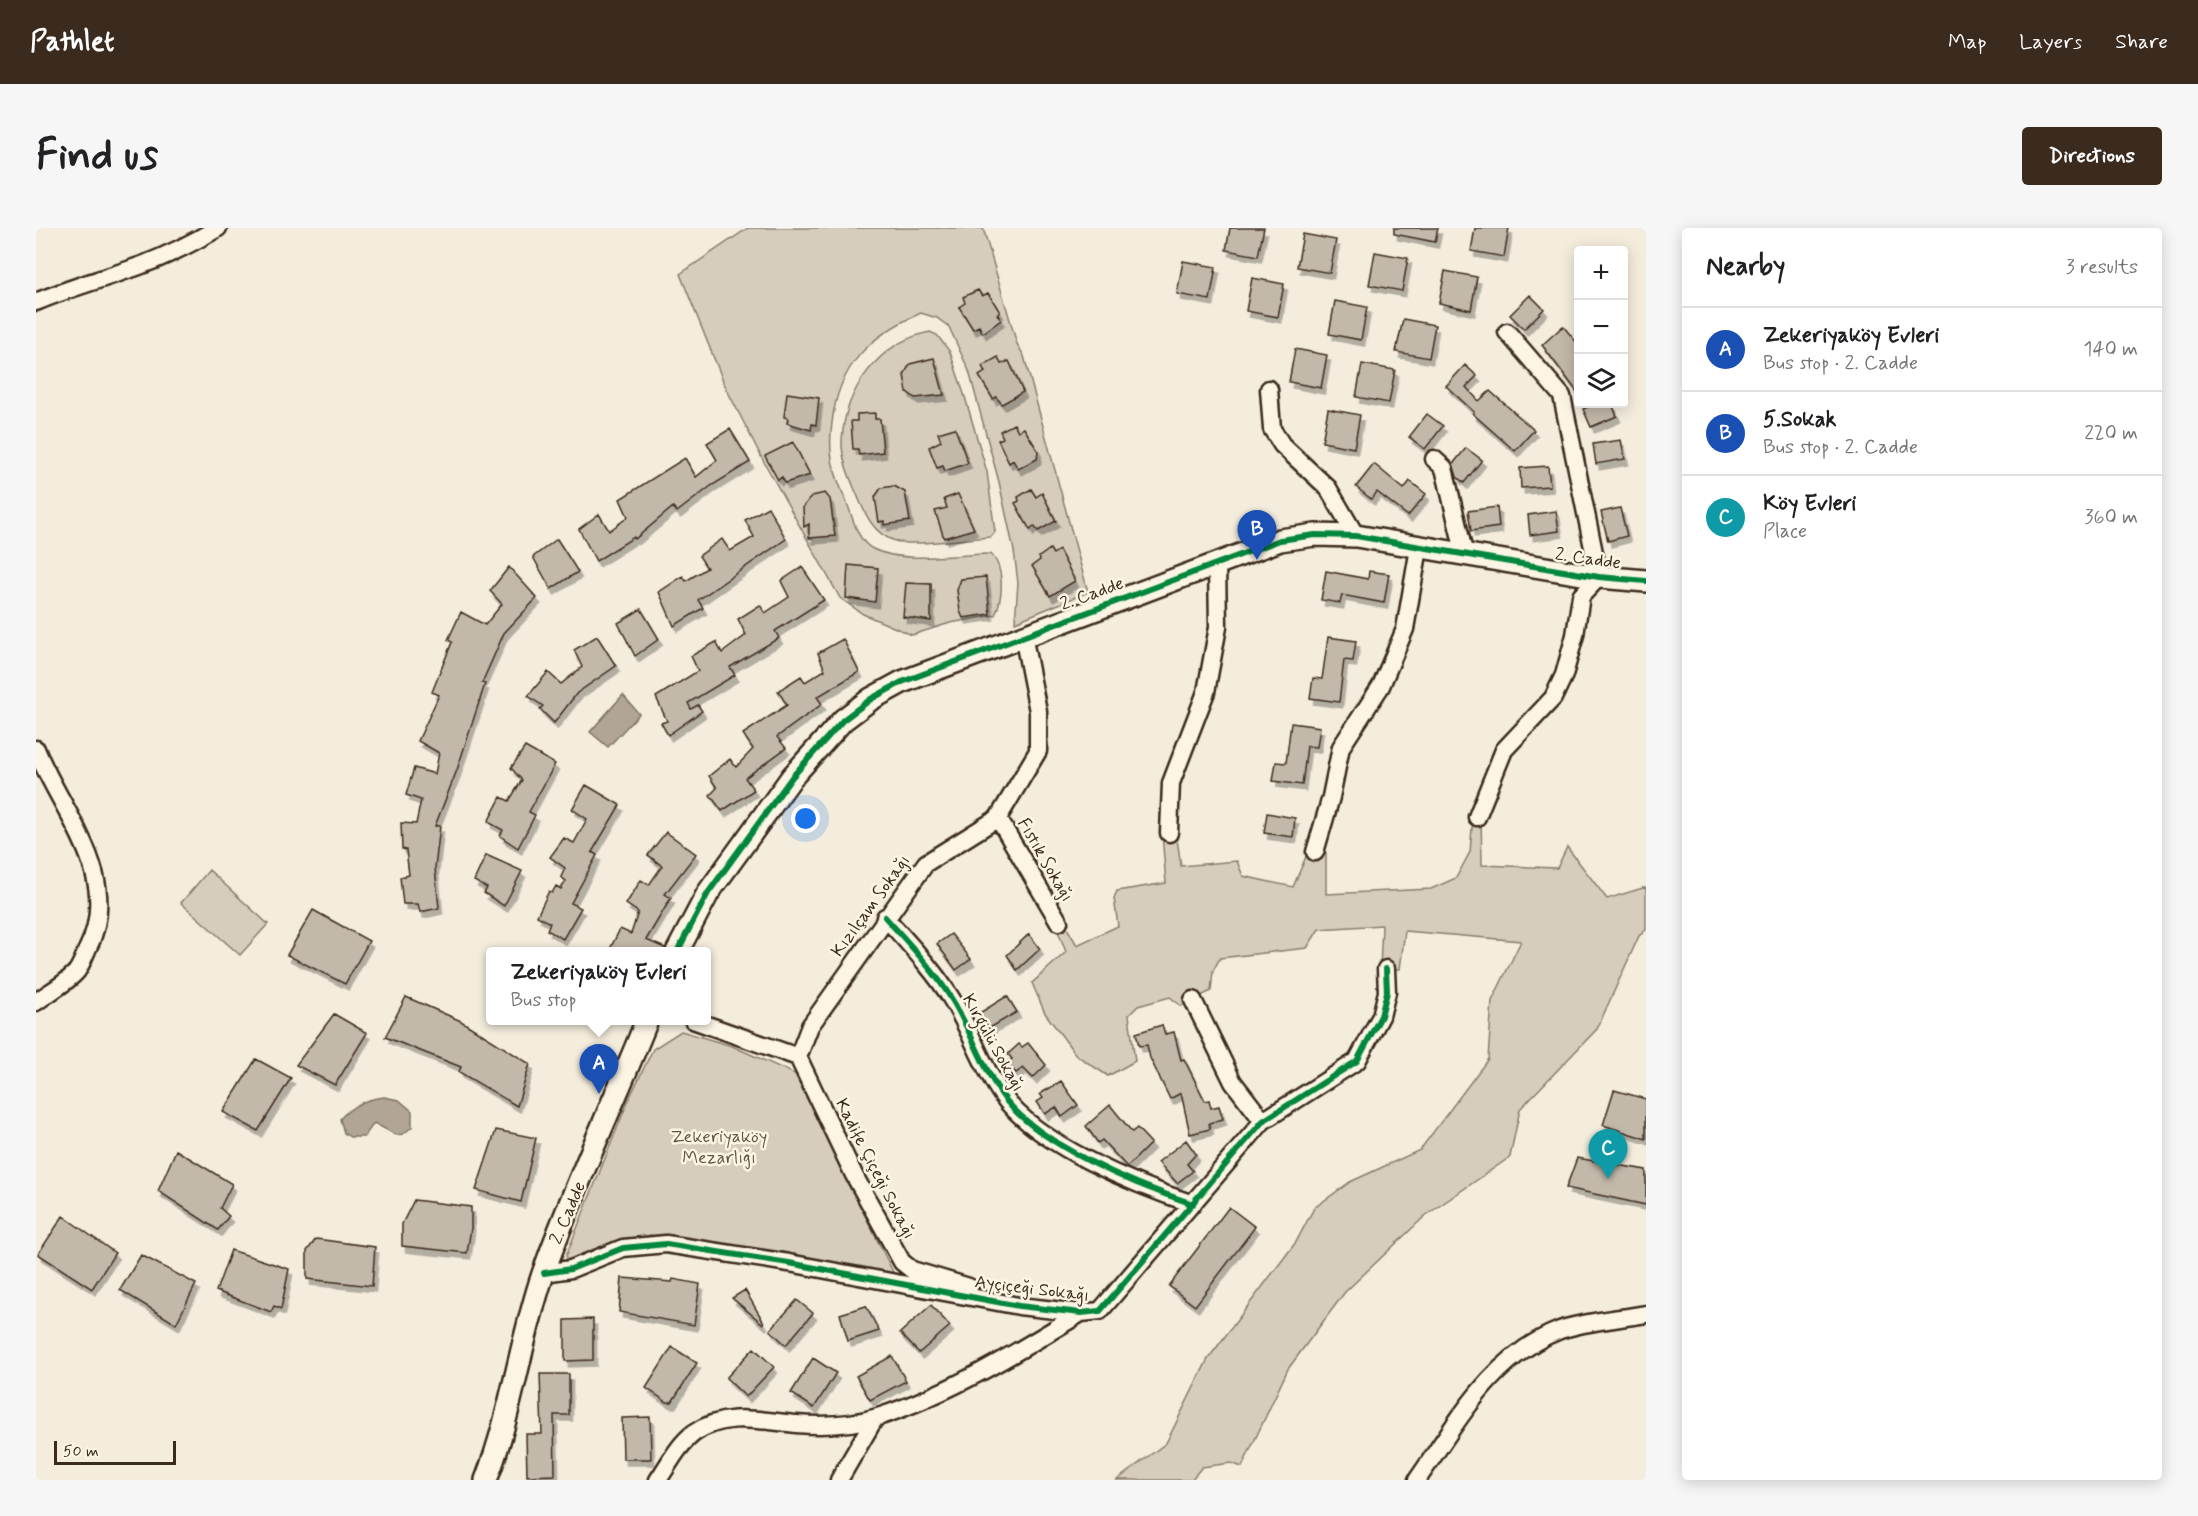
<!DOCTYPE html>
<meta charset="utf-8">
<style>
:root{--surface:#fff;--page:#f6f6f6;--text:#202124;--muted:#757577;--line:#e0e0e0;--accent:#3b2a1e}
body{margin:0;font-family:Mynerve,sans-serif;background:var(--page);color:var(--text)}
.controls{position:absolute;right:18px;top:18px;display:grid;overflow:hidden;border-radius:6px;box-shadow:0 3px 15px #0003}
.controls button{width:54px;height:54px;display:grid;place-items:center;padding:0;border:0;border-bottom:2px solid var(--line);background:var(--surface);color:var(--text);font:30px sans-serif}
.scale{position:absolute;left:18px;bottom:15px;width:122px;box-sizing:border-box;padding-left:6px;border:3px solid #3b2a1e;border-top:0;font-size:16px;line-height:21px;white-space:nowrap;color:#3b2a1e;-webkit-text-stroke:4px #fcf5e5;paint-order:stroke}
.you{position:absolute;left:770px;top:591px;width:21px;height:21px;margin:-15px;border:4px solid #fff;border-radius:50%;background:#1a73e8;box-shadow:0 0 0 9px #1a73e833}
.badge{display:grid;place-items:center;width:39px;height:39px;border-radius:50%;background:var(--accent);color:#fff;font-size:20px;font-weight:700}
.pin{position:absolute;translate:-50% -50px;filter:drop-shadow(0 2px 3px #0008)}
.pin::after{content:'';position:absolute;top:32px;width:21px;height:18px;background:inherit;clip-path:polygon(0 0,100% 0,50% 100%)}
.popup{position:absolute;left:450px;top:719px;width:225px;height:78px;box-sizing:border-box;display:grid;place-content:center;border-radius:6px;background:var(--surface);filter:drop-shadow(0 2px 4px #0005);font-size:20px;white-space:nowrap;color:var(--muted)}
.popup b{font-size:22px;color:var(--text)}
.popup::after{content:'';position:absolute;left:50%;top:100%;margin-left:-12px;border:12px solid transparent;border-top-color:var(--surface)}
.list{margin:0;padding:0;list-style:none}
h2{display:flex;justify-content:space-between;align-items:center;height:78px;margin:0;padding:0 24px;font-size:26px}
h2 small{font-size:20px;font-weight:400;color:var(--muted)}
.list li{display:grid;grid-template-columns:39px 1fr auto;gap:18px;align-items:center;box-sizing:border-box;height:84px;padding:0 24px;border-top:2px solid var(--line)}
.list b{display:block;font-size:22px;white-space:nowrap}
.list p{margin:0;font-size:20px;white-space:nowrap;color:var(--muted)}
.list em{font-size:20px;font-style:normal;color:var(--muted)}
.icon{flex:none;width:33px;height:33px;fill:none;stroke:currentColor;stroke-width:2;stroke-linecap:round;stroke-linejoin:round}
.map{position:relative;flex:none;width:1610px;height:1252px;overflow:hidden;border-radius:6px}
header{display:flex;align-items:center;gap:36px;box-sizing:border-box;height:84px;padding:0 30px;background:var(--accent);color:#fff}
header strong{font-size:28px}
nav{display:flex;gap:33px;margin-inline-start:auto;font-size:21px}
.intro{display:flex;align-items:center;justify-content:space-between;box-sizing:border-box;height:144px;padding:0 36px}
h1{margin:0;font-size:42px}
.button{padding:15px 27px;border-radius:6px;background:var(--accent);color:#fff;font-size:21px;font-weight:700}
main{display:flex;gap:36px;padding:0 36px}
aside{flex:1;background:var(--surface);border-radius:6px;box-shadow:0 3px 15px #0003}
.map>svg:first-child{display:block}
.green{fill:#d6cdbd;stroke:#887c6e;stroke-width:1.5}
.water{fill:#b0a596;stroke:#817466;stroke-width:1.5}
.building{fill:#c3b9aa;stroke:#3b2a1e;stroke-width:1.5;filter:url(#shadow)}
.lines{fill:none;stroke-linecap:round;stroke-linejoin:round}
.minor-casing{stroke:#3b2a1e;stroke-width:21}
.tertiary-casing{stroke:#3b2a1e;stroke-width:26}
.minor{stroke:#fcf5e5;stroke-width:16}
.tertiary{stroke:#fcf5e5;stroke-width:21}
.cycleway-casing{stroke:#fcf5e5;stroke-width:10}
.cycleway{stroke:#00873e;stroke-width:6}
.labels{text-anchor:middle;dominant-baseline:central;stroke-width:5;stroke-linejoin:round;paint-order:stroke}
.street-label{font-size:18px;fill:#3b2a1e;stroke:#fcf5e5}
.park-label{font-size:18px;fill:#625346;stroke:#fcf5e5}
</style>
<header>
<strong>Pathlet</strong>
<nav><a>Map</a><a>Layers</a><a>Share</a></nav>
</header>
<div class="intro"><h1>Find us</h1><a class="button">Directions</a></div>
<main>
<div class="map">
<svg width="1610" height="1252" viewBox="0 0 1610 1252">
<defs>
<filter id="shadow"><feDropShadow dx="3.5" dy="6" stdDeviation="0" flood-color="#0004"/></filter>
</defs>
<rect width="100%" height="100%" fill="#f4eddd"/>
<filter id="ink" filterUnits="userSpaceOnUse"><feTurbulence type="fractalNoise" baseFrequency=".0167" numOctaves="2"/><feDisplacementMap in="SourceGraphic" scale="12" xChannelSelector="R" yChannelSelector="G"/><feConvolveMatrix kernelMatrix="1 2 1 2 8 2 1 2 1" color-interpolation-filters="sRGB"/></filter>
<g filter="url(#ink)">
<!-- green -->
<path class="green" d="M712,0H947L981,116L988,128L1052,364L979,394L982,355L978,323L963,254L933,143L913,99L901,90L885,85C834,107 802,138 796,195C794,209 794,226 798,240C801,252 806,263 811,275C817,290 821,313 837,321C866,336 923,326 955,326C969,340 967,370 959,387L914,395L876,407L827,386L804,370L728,234L690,160L644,46Z
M894,104L901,107L914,124L929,169L951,244L959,304L955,309C934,310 877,319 859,313C838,306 830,288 822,269C815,252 805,232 806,212C809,161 843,114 894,104Z
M1437,588L1445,589L1446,637L1521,640L1531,619L1571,671L1610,659V702L1603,708L1561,801L1484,881L1474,929L1389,988L1309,1064L1252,1141L1206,1239L1195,1235L1166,1239L1155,1252H1081L1130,1215L1172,1131L1260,1014L1278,980L1314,954L1384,922L1452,831L1456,773L1485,713L1369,703L1364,741H1344L1346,697L1283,701L1271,720L1184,730L1177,743L1175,763L1145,778L1134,769L1102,778L1093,787L1099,833L1072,848L1040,827L1009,785L996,755L1030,724L1019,695L1027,693L1041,717L1082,698L1078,670L1081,663L1130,655L1126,606L1140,604L1145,638L1201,633L1207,648L1257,659L1272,624L1290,625V666L1395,661L1420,650L1434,624Z
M173,642L232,696L204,727L145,675Z
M645,803L696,818L759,846L859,1048L614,1007L533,1036L530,1028L592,873L617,821Z"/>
<!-- water -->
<path class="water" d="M587,467L603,486L572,519L554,504Z
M348,869L363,872L376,883V899L367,906L360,907L338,895L328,909H314L308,905L304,891C316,877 330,871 348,869Z"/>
<!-- building -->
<path class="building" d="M1194,0H1228L1222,28L1190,22Z
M1358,0H1402L1399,14L1358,6Z
M1439,0H1473L1468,29L1435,23Z
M1267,6L1300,12L1294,45L1261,39Z
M1339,24L1372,30L1366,63L1333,57Z
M1147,33L1180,39L1174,72L1141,66Z
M1409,43L1441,49L1435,82L1403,75Z
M1216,50L1248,56L1242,89L1210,83Z
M942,62L946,68L952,65L964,84L961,86L965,92L947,105L943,98L937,101L923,79L929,75L927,69Z
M1494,67L1508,81L1488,101L1474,87Z
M1299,73L1331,79L1325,112L1293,106Z
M1367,91L1399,97L1393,130L1360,124Z
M1527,98L1542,116V165L1506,117Z
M1259,121L1291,127L1285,160L1253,154Z
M962,129L965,136L973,133L987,164L966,176L960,169L957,171L943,148L949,144L946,138Z
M898,130L908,167L879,170L871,164L868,147L874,136Z
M1326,136L1359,142L1353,175L1320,169Z
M1429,137L1441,148L1430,159L1443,173L1454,163L1498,202L1479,223L1437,186L1438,184L1410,158Z
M751,165L783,170L780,197L776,196L775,202L751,195L752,190L748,189Z
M1559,176H1576L1581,188L1555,199L1547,181Z
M1292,181L1324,187L1318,220L1286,214Z
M839,185V191H844L847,224L823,227L822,221H817L815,193H821V186Z
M1391,186L1407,198L1389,221L1373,209Z
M978,196L982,203L988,200L1002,223L1001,231L982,241L977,232L973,235L962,212L967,210L964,203Z
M919,200L932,235L909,243L907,238L901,240L893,219L905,213L902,205Z
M694,201L714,234L675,258L641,284L637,279L599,311L598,309L560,333L543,301L563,286L573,303L592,289L584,271L649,230L660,249L681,232L671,215Z
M1585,212L1589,231L1560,236L1557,216Z
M757,214L774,247L749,255L746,249L742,252L729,228Z
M1430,220L1446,232L1428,255L1421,249L1417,236Z
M1338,236L1368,261L1374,253L1390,266L1372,288L1341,264L1335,271L1320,259Z
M1512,238L1514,258L1485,260L1484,240Z
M858,258L869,264L874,293L848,297V293L843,294L839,269L845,260Z
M995,261L1000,269L1006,265L1020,293L1002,303L998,298L994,302L979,275L983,273L982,269Z
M789,265L794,271L799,308L773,310V296L768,299L767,279L776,268Z
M922,266L938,301L908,310L899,283L911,280L908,271Z
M732,279L750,311L662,372L667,380L638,398L623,364L647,348L650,353L671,340L663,328L686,311L694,323L718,309L709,292Z
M1461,279L1463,299L1435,303L1432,283Z
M1584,280L1591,308L1572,313L1565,284Z
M1520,283L1523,303L1494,307L1492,287Z
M521,311L542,344L515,361L497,329Z
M1014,321L1017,326L1023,322L1039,353L1014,368L996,338L1004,332L1003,329Z
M812,337L842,340L839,374L810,370Z
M473,339L501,370L468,405L446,455L449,456L421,542L399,598H404L399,640L403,680L384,684L382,676H367L364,649L373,647L370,622L366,621L365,595L380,596L385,572L370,567L378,540L399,546L403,525L382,513L403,467L396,464L416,414L412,412L425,384L449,397L466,376L454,363Z
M766,339L788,372L739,403L743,410L694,439L699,447L652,475L655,481L662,477L666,483L632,507L625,495L631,493L620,469L662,443L655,428L680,414L686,425L710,407L702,391L724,377L729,385L753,369L745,353Z
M1290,343L1332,351L1333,343L1353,346L1348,375L1306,367L1304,375L1285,372Z
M950,349L954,386L927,390L924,383L921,362L925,351Z
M870,355L895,356V393L867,389Z
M605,381L623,411L599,428L582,395Z
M561,408L580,438L541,465L518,495L504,481L507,478L492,468L512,444L525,456L546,439L538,422Z
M1292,409L1320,413L1317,433L1308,432L1303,474L1274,470L1277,450L1286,451Z
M807,411L823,444L781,469L786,476L741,509L750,520L709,550L718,562L686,583L674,567L681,560L673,548L694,531L700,539L717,521L707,506L751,477L742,463L765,448L769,454L789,442L782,425Z
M1255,495L1284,499L1281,519L1271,518L1266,557L1237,553L1240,534L1250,535Z
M489,519L519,536L493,584L499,587L482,620L464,608L467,602L452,594L465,569L473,573L486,552L475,540Z
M550,557L584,577L556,624L561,627L535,675L545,680L527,711L511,702L514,695L501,688L513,663L516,665L520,658L525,661L530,653L525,649L529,640L514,629L528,610L538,615L551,591L536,581Z
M1231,585L1259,590L1257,609L1228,605Z
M630,604L660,626L629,666L635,670L610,712L629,720L628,723H573L584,701L595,706L602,684L590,676L605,652L613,657L626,638L612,627Z
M450,627L486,643L468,678L448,665L451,660L438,653Z
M277,682L333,713L309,756L251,727Z
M915,706L935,731L920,742L901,716Z
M993,706L1004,721L981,742L971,727Z
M971,768L981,784L952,801L942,786Z
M370,769L425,793L494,836L481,878L423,844L425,839L349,809Z
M298,786L331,805L299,857L260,837Z
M1126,797L1129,806L1138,804L1145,832L1148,831L1169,873L1173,872L1175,880L1183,878L1187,891L1173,895L1174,901L1154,906L1145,865L1134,871L1114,830L1111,817L1103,818L1100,805Z
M992,815L1010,837L997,850L987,840L980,845L971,836L976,831L972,826L983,816L986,819Z
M220,831L255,850L222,903L187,884Z
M1025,853L1042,877L1026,889L1020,879L1009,886L1001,874L1007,870L1004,866Z
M1578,862L1610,871V911L1567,897Z
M1074,877L1096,904L1101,900L1115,915L1091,939L1066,912L1062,915L1050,898Z
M460,902L500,910L485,974L440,962Z
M1150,912L1160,926L1151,936L1157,943L1141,955L1122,934Z
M140,922L196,956L184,980L193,988L182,1002L122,963Z
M1541,930L1610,942V977L1530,960Z
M378,972L435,979V1000L431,1025L366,1018V996Z
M1193,979L1219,999L1159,1078L1133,1058Z
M27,988L79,1025L56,1061L2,1026Z
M280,1011L339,1019L336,1058L271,1051V1023Z
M195,1022L253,1041L245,1081L238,1078L235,1084L180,1063Z
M105,1027L160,1056L140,1096L84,1062Z
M586,1050L636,1054L637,1051L664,1056L658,1097L583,1084Z
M709,1062L728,1095L727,1096L696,1070Z
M761,1072L777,1085L750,1117L734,1102Z
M895,1077L914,1098L883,1125L864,1105Z
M830,1078L843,1103L812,1113L804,1086Z
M557,1091V1132L529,1133V1092Z
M636,1119L661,1135L636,1174H631L610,1160Z
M718,1120L738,1139L710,1169L690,1150Z
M856,1128L870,1153L834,1172L820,1148Z
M777,1130L800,1145L778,1180L755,1165Z
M504,1146H533V1187H518L519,1247L491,1248L490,1206H506Z
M614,1189L615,1231H587L586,1190Z"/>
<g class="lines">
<!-- minor casing -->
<g class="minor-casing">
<path id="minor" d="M0,74C35,59 71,50 106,37C133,27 158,14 182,0
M1233,161L1236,201L1246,217L1292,260L1320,308
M1398,231L1408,240L1429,328
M0,521C26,586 88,650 51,722C48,729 45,737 41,743C31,755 12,765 0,774
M1441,589L1468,522L1517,470L1528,447L1539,407L1545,368L1563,349L1526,168L1471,104
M962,590L1023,694
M1133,605L1135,555L1170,464L1182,399L1181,336
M1279,624L1295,569L1305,519L1345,458L1369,401L1383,320
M849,689C872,715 897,741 915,770C934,800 945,837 966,867C1001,917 1100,957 1157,976
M1157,772L1197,854L1227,893
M657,792L762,829L818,947L866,1034L876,1042L933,1059
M762,829L774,798L890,635L962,590L1002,523V483L987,407
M508,1045L535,1041L587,1020L630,1016L753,1035L983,1078L1045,1085L1064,1083L1227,893L1321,833L1345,788L1351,764L1350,741
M622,1252C633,1236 642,1217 658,1205C690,1183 725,1193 760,1196C787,1198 816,1197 842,1189C915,1165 980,1125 1045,1085
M803,1252L839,1190
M1381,1252C1421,1195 1456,1128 1524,1102C1550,1093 1583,1091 1610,1086"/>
</g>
<!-- tertiary casing -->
<g class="tertiary-casing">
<path id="tertiary" d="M641,724L672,665L756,549L807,492L835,471L866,454L1244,312L1279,307L1320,308L1563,349L1610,353
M450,1252C476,1185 484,1113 507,1046C537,960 577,877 611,792"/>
</g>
<!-- minor -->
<use href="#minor" class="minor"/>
<!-- tertiary -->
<use href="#tertiary" class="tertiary"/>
<!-- cycleway casing -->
<g class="cycleway-casing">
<path id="cycleway" d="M849,689C872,715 897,741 915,770C934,800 945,837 966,867C1001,917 1100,957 1157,976
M641,724L672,665L756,549L807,492L835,471L866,454L1244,312L1279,307L1320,308L1563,349L1610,353
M508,1045L535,1041L587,1020L630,1016L753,1035L983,1078L1045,1085L1064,1083L1227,893L1321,833L1345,788L1351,764L1350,741"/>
</g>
<!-- cycleway -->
<use href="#cycleway" class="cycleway"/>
</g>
</g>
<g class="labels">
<!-- street labels -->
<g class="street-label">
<text transform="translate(1552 331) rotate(8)">2. Cadde</text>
<text transform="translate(1056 366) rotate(-20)">2. Cadde</text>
<text transform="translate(1009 632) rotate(60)">Fıstık Sokağı</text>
<text transform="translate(835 678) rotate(-54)">Kızılçam Sokağı</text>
<text transform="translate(957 815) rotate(61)">Kırgülü Sokağı</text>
<text transform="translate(839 941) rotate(63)">Kadife Çiçeği Sokağı</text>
<text transform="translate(532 985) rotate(-67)">2. Cadde</text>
<text transform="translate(996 1061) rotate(7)">Ayçiçeği Sokağı</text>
</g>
<!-- park labels -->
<g class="park-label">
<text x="683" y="909">Zekeriyaköy<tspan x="683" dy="21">Mezarlığı</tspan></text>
</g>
</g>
</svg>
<div class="controls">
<button>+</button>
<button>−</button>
<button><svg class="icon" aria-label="layers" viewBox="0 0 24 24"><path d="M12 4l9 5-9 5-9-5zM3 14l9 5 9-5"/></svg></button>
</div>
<div class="scale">50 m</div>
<div class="you"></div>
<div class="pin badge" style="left:563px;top:866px;background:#1a4fb4">A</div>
<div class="popup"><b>Zekeriyaköy Evleri</b>Bus stop</div>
<div class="pin badge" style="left:1221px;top:332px;background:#1a4fb4">B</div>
<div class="pin badge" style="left:1572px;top:951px;background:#0f9aa8">C</div>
</div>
<aside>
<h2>Nearby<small>3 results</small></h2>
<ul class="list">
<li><span class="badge" style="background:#1a4fb4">A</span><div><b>Zekeriyaköy Evleri</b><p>Bus stop · 2. Cadde</p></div><em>140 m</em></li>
<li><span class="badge" style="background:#1a4fb4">B</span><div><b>5.Sokak</b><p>Bus stop · 2. Cadde</p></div><em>220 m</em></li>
<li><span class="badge" style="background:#0f9aa8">C</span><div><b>Köy Evleri</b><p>Place</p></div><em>360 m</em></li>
</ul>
</aside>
</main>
